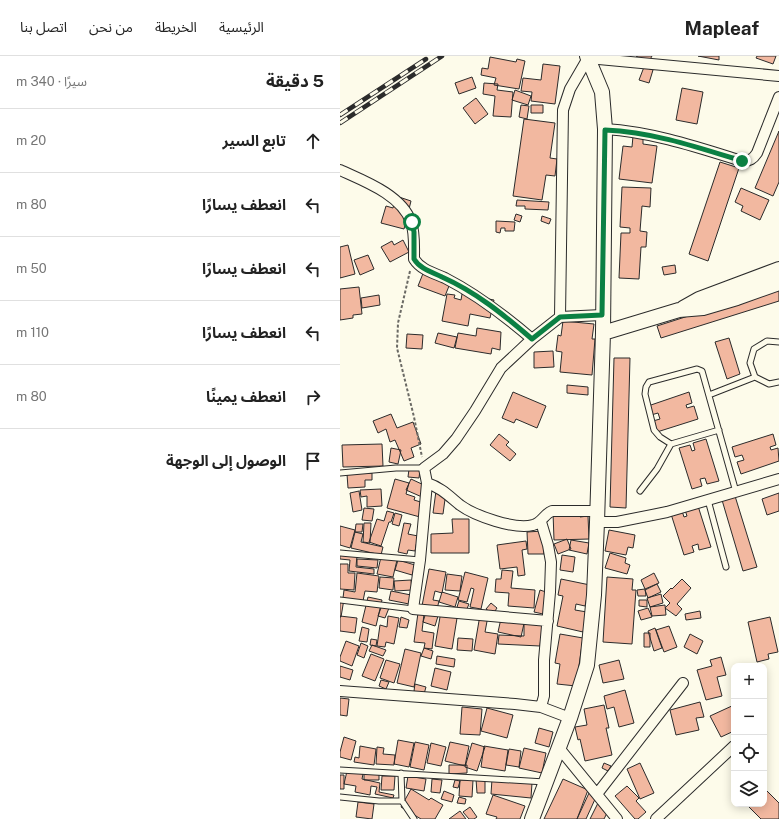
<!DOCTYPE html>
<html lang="ar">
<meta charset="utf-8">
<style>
:root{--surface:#fff;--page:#f6f6f6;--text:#222;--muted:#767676;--line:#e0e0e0}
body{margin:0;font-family:"Public Sans","Noto Sans Arabic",sans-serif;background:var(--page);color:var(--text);direction:rtl}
.controls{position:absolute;right:12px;bottom:12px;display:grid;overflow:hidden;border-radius:8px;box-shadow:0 2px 10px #0003}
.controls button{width:36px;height:36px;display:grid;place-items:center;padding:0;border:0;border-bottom:1px solid var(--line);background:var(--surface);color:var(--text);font:20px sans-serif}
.stop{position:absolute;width:12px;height:12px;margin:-9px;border:3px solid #0b8043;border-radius:50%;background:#fff}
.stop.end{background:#0b8043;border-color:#fff;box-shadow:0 1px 4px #0008}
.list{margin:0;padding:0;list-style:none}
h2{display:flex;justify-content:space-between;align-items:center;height:52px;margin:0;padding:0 16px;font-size:17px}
h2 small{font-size:13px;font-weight:400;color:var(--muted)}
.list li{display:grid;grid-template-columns:26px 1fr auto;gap:12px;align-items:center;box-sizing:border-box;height:64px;padding:0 16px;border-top:1px solid var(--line)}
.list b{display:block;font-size:15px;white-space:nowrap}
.list em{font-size:13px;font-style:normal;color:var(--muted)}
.icon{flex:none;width:22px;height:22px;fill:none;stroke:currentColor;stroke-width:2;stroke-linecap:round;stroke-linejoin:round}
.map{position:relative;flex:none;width:439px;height:763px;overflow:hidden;direction:ltr}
header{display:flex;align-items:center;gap:24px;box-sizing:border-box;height:56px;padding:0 20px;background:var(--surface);border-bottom:1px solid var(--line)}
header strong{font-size:19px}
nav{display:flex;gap:22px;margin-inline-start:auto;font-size:14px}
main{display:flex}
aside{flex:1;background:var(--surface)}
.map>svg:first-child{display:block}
.building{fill:#f2b8a0;stroke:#2b2b2b}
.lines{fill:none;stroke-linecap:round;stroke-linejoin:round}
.lane-casing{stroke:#2b2b2b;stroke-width:7}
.street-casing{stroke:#2b2b2b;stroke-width:12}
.secondary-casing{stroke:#2b2b2b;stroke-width:16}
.path{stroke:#6a6964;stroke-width:2;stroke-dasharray:3 2;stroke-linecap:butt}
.lane{stroke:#fdfbea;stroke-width:5}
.street{stroke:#fdfbea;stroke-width:10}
.secondary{stroke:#fdfbea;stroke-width:14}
.rail-casing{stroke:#2b2b2b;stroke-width:4.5}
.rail{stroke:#fdfbea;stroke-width:3;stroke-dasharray:9;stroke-linecap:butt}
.route{stroke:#0b8043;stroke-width:5}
</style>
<header>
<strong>Mapleaf</strong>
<nav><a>الرئيسية</a><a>الخريطة</a><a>من نحن</a><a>اتصل بنا</a></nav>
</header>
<main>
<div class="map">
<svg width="439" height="763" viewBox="0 0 439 763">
<rect width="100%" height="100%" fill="#fdfbea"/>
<!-- building -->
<path class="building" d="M296,0H312L308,7Z
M358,0H379V4Z
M417,0H436L433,8L416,2Z
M150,1L176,6L177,3L185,5L179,33L154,29L156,22L141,19L142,12L148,13Z
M203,8L220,10L215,48L191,45L192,36L181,35L183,22L201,24Z
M304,11L313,14L309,27L299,24Z
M132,21L136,32L119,38L115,27Z
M144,27L158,28L157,34L173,36L171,61L153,60L155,40L143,38Z
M342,32L363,36L357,68L336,64Z
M175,34L191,40L188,49L172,44Z
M136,42L148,58L135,68L123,52Z
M181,49L189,50L187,63L179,61Z
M191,49H203V57H191Z
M184,63L215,67L210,102L217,103L215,120L206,119L202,144L173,140Z
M439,75V126L433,140L415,132Z
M293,80L303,81V88L317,90L312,127L279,123L283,90L292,91Z
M380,106L399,112L368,205L349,198Z
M282,131L311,132L310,151L302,150L300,175L307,176L306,191H301L299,223L279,222L281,177H290V172L280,171Z
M401,132L429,144L420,164L401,155L403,150L395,146Z
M56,140L71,145L64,173L41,167L46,150L53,152Z
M177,144L209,146L208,154L185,153V150H176Z
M176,158L182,160L180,166L174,164Z
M202,160L211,163L209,168L201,165Z
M156,165L175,166L174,175H165V172H161L160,177L156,176Z
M63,184L69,196L50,206L41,191L52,185L54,189Z
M8,189L15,218L0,222V191Z
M28,199L34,213L20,219L14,204Z
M335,209L336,217L324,219L322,211Z
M84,215L111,225L105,240L78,230Z
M19,231L22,258L13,259V262L0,264V233Z
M439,231V245L321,282L317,270Z
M107,238L115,239L114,242L121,244L122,238L154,244L150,262L130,258L128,270L102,265Z
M39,239L40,249L22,252L21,242Z
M223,265L254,268L252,283H255L252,319L220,316L222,296L216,295L218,279L221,280Z
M137,272L161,276L160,294L152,292L151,298L115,292L118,277L136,280Z
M98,277L117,281L114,292L95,287Z
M67,278L83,279L82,293L66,292Z
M389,282L400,318L387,323L375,286Z
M213,295L214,311L194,312V296Z
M274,302H290L286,452L270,451Z
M227,329L248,331V339L227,337Z
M173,336L206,350L197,372L176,363L174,367L162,362Z
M349,336L352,347L346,349L347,352L354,350L358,363L317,376L313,365L320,363L318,357L311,359L308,350Z
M51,358L57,372L73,366L81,388L71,392L74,401L64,405L55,384L50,386L46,373L38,377L33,365Z
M159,378L169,386L166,389L176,398L170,405L150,389Z
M433,378L436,389L430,391L431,394L438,392L439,405L401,418L397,406L404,404L402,399L395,401L392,391Z
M366,383L379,425L367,428L365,422L360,423L362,430L352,433L339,392L350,389L352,395L355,394L353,387Z
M42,388L43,410L3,411L2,389Z
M51,392L61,394L58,408L49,406Z
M69,413L80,414L79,422L68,421Z
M32,417V424H25V431L8,432L7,418Z
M55,423L69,427L66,438L75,441L74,444L84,447L80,461L47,452Z
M71,423L86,430L82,441L66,434Z
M41,433L42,450L27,451V440L21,441L20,434Z
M19,435L22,454L13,456L10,437Z
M96,435L106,436L103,458L93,457Z
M439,437V455L427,459L422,443Z
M395,440L417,511L403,515L382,444Z
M358,450L371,491L359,494L358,488L352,490L354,496L344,499L331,458L342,455L344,461L347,460L345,454Z
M24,452L34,453L32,465L22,464Z
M240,454V461L248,460L249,483L214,484L213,456Z
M47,455L54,457L51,466H49L41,490L29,486L37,463L44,465Z
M55,457L62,459L59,470L52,468Z
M112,463H129V497H91V478L113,477Z
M24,467H31L30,487L23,486Z
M64,467L71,468L68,478L78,480L75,495L68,494L67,498L58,496Z
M16,468H23L22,476H15Z
M0,470L15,474L10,492L0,489Z
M269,474L295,479L293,492L288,491L286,499L265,495Z
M203,475L204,498H188L187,476Z
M15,476L23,478L21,486L43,491L41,499L11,492Z
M227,483L231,493L218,498L214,488Z
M231,484L249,487L247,498L229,494Z
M186,485L187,493L182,494L185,519L178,520L177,511L160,513L157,489Z
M0,497L17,499L16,511L34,513V518L9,515L10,504L0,503Z
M270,497L286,502L285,507L290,509L287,518L265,512Z
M222,499L235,501L233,516L220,514Z
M41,501L57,504L53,521L37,518Z
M17,503L38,504L37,512L17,510Z
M58,504L75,509L72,519L55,514Z
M0,508H8V517H15L14,534L0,533Z
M89,513L106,516L102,537L95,535L93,544L99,545L97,553L82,550Z
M162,514L173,515L171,532L195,534L194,552L168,550L169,537L155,536L156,523H161Z
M125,516L148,522L141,553L130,551L134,533L131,532L127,546L118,544Z
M17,517L39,520L37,536L25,535L23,545L3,542L4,534L15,536Z
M314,517L319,527L305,533L301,524Z
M107,518L122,520L120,535L105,534Z
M40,521L54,522L53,534L39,532Z
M267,521L293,523L292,534H296L292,588L263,586Z
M221,523L250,529L245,550L236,548L235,554L247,556L243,576L217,570L223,540L218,539Z
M342,523L351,532L337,548L342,553L336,560L325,552L330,547L323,540L331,532L332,533Z
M71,524L72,534L55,535L54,525Z
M317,528L321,536L308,542L305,534Z
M305,533L306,540H298L297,534Z
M200,534L209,537L203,558L194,556Z
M51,535L71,539L69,548L49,544Z
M102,536L118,541L115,551L99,546Z
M321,538L323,547L310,551L307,542Z
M28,541L42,544L36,570L22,566Z
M0,542L4,543L1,561H0Z
M299,544H307V551L299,550Z
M119,545L129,548L126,555L117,551Z
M151,547L157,552L153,558L146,553Z
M42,549L49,552L45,562L38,560Z
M325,549L326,559L312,560L310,551Z
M308,552L312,561L301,564L298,555Z
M100,553L118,556L112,593L95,590L100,561L99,560Z
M360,555L361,562L346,564L345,558Z
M86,556L98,560L95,570L83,566Z
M78,557L84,558L82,575L94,577L92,593L84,592L85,587L74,586Z
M162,558L185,563L181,581L158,576Z
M140,559L148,560L145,576L158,578L155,598L134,594Z
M0,560L17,562L15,577L0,575Z
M48,560L59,562L54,588L46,586L45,591L37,590L40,569L47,571Z
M61,561L69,564L67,572L59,571Z
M430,561L438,596L428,598L429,603L417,606L408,566Z
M184,565L204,566V581H201L200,590L158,588L159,579L184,580Z
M329,570L337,591L324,596L316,574Z
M22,571L29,573L27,586L19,585Z
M315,572L322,592L314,595L308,575Z
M304,577H310V591H304Z
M220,578L243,582L236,630L217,628L220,608L215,607Z
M350,578L363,585L357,598L344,591Z
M118,582L133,583L132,595L117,594Z
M31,583L37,584L36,590L30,589Z
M6,585L19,590L12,610L0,605V601Z
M21,587L28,590L24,602L17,599Z
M32,589L46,594L43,600L29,595Z
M84,592L93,595L91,603L81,600Z
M65,593L81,597L74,631L57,627Z
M31,598L44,603L35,625L22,620Z
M97,600L115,603L114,611L96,608Z
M381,601L386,619L377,621L382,640L366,644L357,614L372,610L370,604Z
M46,604L60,608L54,627L40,622Z
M279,604L284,623L263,627L259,609Z
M0,610L13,614L10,624L0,621Z
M95,612L111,616L107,634L91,630Z
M41,624L49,626L46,633L39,630Z
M75,628L86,631L84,638L74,635Z
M285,634L294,667L279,671L274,651L267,653L264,640Z
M0,642L9,643L7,660L0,659Z
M360,646L364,661L356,662L359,674L336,679L330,654Z
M264,649L269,672H266L272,699L245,705L240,683L238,684L235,671L247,669L244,653Z
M394,649V675L381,681L370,660Z
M122,651L142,653L140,679L120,678Z
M147,652L173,659L167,682L141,675Z
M199,672L213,676L209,691L195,687Z
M4,681L16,685L11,704L0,701V696Z
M58,684L74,687L69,711L54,708Z
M75,686L89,689L84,714L70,711Z
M110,686L129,690L125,710L105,705Z
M91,687L106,691L101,710L87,707Z
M132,687L145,691L137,715L125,711Z
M20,690L36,693L34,709L14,706L15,701L19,702Z
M144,690L168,694L165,715L141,711Z
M37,691L44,692L43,698L55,699L54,709L36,708Z
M184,692L206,697L202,717L179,712Z
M169,693L181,695L179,711L166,709Z
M264,707L271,710L268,715L262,712Z
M300,707L314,737L300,743L287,713Z
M109,709H127V717L109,718Z
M24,714L39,715V724H24Z
M7,715L23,718L22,723L40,727L39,736L54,739L53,742L35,738L37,731L31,730L30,739L15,736L16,730L4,728Z
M0,719H4V733H0Z
M42,720H55L54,734H41Z
M68,720L86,723L84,735L66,732Z
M92,723L102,724L100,737L91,736Z
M136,723H145V737H137Z
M152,723L192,727L191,742L151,738Z
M223,723L248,734L237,763H204Z
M115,724L120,725L118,732L113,731Z
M120,724H133L132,741L119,740Z
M287,730L299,742L296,745L306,756L298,763H295L275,740Z
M424,732L439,747V763H421L407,749L408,748H424Z
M71,733L89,744L91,742L103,749L95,763H81L61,751Z
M104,735L114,739L112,746L101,743Z
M249,737L256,741L246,763H237Z
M153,739L185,750L180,763H156L157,761L146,758Z
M119,741L126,743L125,748L117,747Z
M259,745L270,751L264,763H250Z
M18,746L34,748L32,763L16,761Z
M130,751L137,761L134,763H129L123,756Z
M120,755L126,763H109Z"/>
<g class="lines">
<!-- lane casing -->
<g class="lane-casing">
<path id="lane" d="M439,286L427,285L414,293L410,307L415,321L429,328L439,326
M369,339L415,321
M331,388L320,381L314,374L305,338L306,331L309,326L357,313L362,315L396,436
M0,417L56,412H84
M300,435L317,413L331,388L379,374
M368,444L386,511
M0,497L80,504
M0,544L73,553
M0,714L205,726
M61,717L62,745
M0,741L39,745H62L74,763"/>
</g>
<!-- street casing -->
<g class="street-casing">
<path id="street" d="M265,73C313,76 357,91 402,105C410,105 413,103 417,97L439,41
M0,114C24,125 62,139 71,166C75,177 74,191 74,203C81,214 94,217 105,222C138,239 164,259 192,283
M220,261L223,54L230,33L248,2L439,20
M87,427C100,431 109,440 120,449C135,460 175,474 193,469C202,467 204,458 212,455H258
M201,466L208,489L211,506L210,536L204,604V640L201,651
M257,466H277L327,456L439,423
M208,565L73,553L80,504L87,427L84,412L103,398L116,383L135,355L161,312L192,283L220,261L262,259
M0,635L175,648L201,651L230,662
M219,692L277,763
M257,738L343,627
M316,763L394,690"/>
</g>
<!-- secondary casing -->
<g class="secondary-casing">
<path id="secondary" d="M343,252L359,243L439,213
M263,277L339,254L363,252L397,242L439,227
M192,763L230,662L247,609L254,539L257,466L263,277L265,73L262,36L247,0"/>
</g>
<!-- path -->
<path class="path" d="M70,215L58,267L57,292L74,361L82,401"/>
<!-- lane -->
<use href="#lane" class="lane"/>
<!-- street -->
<use href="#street" class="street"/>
<!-- secondary -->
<use href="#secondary" class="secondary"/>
<!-- rail casing -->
<g class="rail-casing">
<path id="rail" d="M0,59L86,3
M0,67L102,0"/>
</g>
<!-- rail -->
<use href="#rail" class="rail"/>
</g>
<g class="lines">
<!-- route -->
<path class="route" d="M72,166L74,176V203C80,213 92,216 102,221C136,236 164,259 192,283L220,261L262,259L265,74C313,76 357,91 402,105"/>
</g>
</svg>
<div class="controls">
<button>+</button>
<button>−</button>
<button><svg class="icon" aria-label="locate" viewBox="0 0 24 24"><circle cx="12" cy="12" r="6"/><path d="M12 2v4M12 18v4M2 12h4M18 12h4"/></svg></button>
<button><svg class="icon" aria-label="layers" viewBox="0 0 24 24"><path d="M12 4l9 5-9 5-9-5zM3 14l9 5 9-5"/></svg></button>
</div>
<div class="stop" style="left:72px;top:166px"></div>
<div class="stop end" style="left:402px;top:105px"></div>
</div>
<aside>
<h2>5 دقيقة<small>سيرًا · 340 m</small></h2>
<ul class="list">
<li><svg class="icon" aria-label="ahead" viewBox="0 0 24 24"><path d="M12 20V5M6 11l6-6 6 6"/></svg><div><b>تابع السير</b></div><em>20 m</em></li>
<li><svg class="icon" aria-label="left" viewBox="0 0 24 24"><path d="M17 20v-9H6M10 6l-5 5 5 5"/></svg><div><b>انعطف يسارًا</b></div><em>80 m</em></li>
<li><svg class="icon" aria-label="left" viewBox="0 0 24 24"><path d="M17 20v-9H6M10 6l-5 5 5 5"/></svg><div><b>انعطف يسارًا</b></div><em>50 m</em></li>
<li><svg class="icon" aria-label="left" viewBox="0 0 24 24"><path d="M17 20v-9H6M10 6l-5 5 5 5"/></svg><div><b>انعطف يسارًا</b></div><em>110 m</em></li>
<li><svg class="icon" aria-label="right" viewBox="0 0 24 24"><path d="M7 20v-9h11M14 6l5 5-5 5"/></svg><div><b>انعطف يمينًا</b></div><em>80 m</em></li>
<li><svg class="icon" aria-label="arrive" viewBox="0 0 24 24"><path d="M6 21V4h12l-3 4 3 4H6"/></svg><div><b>الوصول إلى الوجهة</b></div></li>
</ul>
</aside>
</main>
